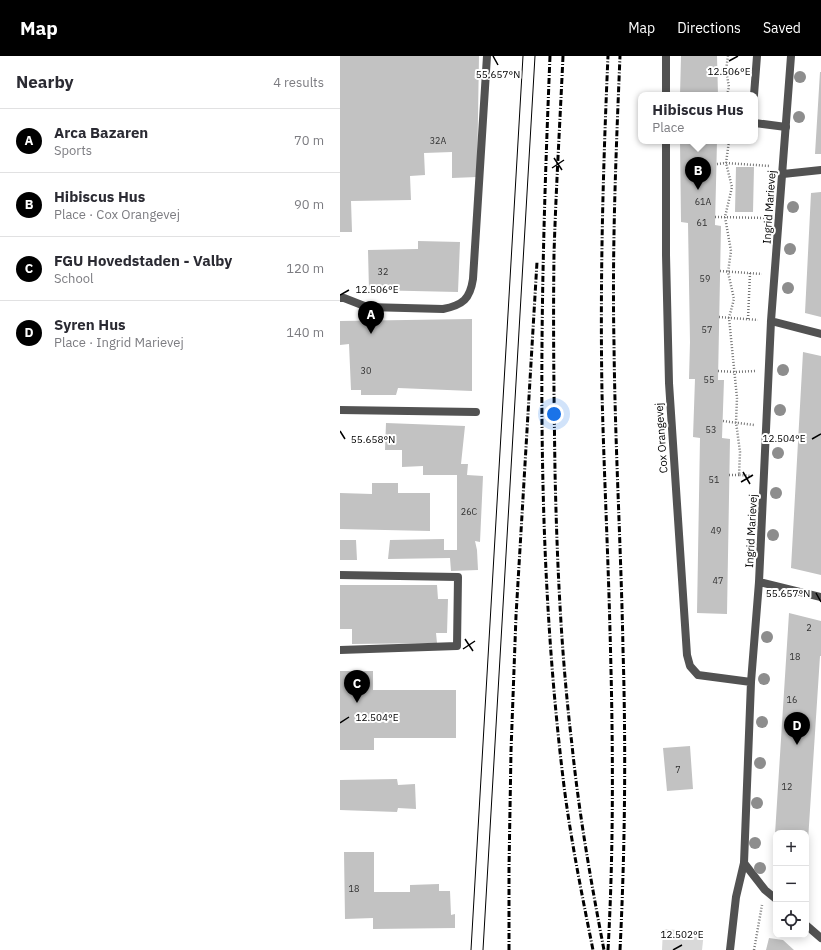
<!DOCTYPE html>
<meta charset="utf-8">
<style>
:root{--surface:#fff;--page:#f7f7f7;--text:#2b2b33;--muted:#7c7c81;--line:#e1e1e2;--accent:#000}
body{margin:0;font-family:"IBM Plex Sans",sans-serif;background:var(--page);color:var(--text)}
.controls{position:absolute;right:12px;bottom:12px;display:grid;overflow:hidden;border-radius:8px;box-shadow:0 2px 10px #0003}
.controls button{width:36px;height:36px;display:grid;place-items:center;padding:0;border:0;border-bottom:1px solid var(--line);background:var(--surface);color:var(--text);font:20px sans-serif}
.you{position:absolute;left:214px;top:358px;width:14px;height:14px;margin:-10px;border:3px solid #fff;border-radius:50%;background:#1a73e8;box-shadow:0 0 0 6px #1a73e833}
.badge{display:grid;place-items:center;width:26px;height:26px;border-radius:50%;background:var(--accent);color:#fff;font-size:13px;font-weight:700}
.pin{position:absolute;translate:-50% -33px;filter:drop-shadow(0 1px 2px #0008)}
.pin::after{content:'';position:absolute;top:21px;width:14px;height:12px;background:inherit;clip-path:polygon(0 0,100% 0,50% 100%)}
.popup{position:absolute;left:298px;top:36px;width:120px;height:52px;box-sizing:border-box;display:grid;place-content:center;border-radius:8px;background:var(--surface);filter:drop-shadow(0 1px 3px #0005);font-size:13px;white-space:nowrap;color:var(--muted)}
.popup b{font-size:15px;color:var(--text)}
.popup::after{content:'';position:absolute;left:50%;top:100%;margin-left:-8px;border:8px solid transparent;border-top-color:var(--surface)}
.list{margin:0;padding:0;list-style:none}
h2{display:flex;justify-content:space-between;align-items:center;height:52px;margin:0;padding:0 16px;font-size:17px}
h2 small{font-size:13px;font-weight:400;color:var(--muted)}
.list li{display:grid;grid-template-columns:26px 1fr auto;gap:12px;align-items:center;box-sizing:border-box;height:64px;padding:0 16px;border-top:1px solid var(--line)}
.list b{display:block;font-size:15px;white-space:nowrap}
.list p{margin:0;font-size:13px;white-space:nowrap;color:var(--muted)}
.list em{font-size:13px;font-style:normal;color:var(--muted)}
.icon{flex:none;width:22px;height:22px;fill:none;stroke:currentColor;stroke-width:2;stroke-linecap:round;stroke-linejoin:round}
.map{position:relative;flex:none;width:481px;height:894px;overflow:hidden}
header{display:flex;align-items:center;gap:24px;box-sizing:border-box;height:56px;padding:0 20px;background:var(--accent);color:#fff}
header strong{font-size:19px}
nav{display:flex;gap:22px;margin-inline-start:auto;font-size:14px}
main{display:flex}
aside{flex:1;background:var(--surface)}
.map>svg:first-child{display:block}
.green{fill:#d9d9d9}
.building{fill:#c2c2c2}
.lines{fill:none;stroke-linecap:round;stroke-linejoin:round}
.path{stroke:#747474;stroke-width:2.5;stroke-dasharray:1 2;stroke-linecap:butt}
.lane{stroke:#525252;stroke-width:8}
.street{stroke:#525252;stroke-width:8}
.tram{stroke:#000;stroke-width:1}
.rail{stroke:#000;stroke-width:3;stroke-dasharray:6 2 1 2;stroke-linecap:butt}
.tree{fill:#8d8d8d}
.ticks{fill:none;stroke:#000;stroke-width:1.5}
.labels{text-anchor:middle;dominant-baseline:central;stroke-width:4;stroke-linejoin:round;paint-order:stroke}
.number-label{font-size:9px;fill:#303030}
.street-label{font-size:11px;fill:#000;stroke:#fff}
.ticks-label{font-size:10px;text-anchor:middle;fill:#000;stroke:#fff;stroke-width:4;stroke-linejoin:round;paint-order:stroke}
</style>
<header>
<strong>Map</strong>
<nav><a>Map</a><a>Directions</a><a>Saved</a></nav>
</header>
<main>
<aside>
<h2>Nearby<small>4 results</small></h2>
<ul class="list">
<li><span class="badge">A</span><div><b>Arca Bazaren</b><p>Sports</p></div><em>70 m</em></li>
<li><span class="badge">B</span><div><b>Hibiscus Hus</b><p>Place · Cox Orangevej</p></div><em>90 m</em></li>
<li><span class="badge">C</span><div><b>FGU Hovedstaden - Valby</b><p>School</p></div><em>120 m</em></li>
<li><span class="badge">D</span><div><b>Syren Hus</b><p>Place · Ingrid Marievej</p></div><em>140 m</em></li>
</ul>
</aside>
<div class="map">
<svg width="481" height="894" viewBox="0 0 481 894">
<rect width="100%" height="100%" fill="#fff"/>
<!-- green -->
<path class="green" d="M323,873L364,876L362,894H322Z"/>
<!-- building -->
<path class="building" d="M0,0H139L137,121L112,122V96L84,97L85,119L70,120L71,144L11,145L12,176H0Z
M341,0H377L378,39H340Z
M480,16H481V98H475Z
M340,85H377L375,169L381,170L378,324H384L382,382L390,383L387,558L357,557L360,382L353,381L355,323H349L350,286L348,167L341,166Z
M396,111H414L413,156H395Z
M481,136V261L465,257L471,137Z
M78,185L120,186L118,236L29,234L28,194L78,193Z
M132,263V335L58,332L56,339H21V334H11L9,288L0,289V265Z
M463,296L481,300V519L451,512Z
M46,367L125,370L121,408H128L127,419L143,420L140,486L135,485L137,494L138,514L111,515L110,502L48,503L50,484L104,483V494H117V419H83V410L62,411V394H45Z
M32,427H58V437H90V475L0,473V437L32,438Z
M0,484H16L17,504H0Z
M0,529H97L98,543H108L107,577H96L97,587L12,588V573H0Z
M449,557L481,565V600H480L467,800H466V777H436V796L434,794Z
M0,615H33V634H116V682H34V694H0Z
M350,690L353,733L327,735L323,692Z
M57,723L58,729L75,728L76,753L58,752L57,756L0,754V724Z
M4,796H34V836H70V829L99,828V835H110L111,859L115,858V872L33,873V862L5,863Z
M429,882L443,884L454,894H426Z"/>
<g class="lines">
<!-- path -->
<path class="path" d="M378,14H386
M387,39L389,31L386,14L388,0
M389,85L386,107L392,131L385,161L391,195L388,216L394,243L389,262L397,342L396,366L400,396L399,419L412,420
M377,108L386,107L430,110
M375,161L426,162
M380,215L422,218
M379,261L418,264
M408,263L410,217
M378,315L395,316L415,315
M383,365L414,369
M389,419H399
M414,894L422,849"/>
<!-- lane -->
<path class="lane" d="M414,39L417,0
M415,67L446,71
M0,242H4L27,251L103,253C123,249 130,243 133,223L147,0
M0,354L136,356
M0,519L118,521L117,590L0,594
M390,894L396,841L404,807"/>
<!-- street -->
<path class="street" d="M326,39V0
M326,85V199L329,327L347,599L350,610L358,619L411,626
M443,118L481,114
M431,265L481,278
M419,526L481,541
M436,843L425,834L404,807L411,626L419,526L431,265L451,0
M466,869L481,882"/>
<!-- tram -->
<path class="tram" d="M131,894L183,0
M143,894L195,0"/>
<!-- rail -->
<path class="rail" d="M210,0C200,244 194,487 224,730C231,785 242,839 253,894
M223,0C220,66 216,132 214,198C213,270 214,343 215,415C217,506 221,598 232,689C239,758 251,826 264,894
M169,894V812L171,695L176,560L197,206
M268,894C274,788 273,681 270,575C268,496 264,416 262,337C260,225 263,112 268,0
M280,894C285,794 286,693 283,593C281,491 275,389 274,288C272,192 276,96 280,0"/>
</g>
<!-- trees -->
<g class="tree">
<circle cx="460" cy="21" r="6"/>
<circle cx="459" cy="61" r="6"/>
<circle cx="453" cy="151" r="6"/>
<circle cx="450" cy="193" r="6"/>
<circle cx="448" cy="232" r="6"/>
<circle cx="443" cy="314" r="6"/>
<circle cx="440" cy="354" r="6"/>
<circle cx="438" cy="397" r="6"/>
<circle cx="436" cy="437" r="6"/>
<circle cx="433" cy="479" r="6"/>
<circle cx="427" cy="581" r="6"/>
<circle cx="424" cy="623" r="6"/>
<circle cx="422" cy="666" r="6"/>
<circle cx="420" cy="707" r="6"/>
<circle cx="417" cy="747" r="6"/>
<circle cx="415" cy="787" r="6"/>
<circle cx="420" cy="812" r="6"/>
</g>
<!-- ticks -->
<path class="ticks" d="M153,0L158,9M389,5L398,0M214,102L222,114M212,112L224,104M0,239L9,234M0,375L5,383M472,383L481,378M403,416L410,428M401,426L413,419M476,537L481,546M125,583L133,595M123,593L135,585M0,667L9,661M333,894L342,889"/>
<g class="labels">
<!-- number labels -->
<g class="number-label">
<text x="98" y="84">32A</text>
<text x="363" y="145">61A</text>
<text x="362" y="166">61</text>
<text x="43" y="215">32</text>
<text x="365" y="222">59</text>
<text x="367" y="273">57</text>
<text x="26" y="314">30</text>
<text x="369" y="323">55</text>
<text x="371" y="373">53</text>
<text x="374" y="423">51</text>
<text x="129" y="455">26C</text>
<text x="376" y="474">49</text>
<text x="378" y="524">47</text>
<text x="469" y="571">2</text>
<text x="455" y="600">18</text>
<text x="452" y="643">16</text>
<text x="338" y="713">7</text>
<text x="447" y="730">12</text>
<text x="14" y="832">18</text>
</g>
<!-- street labels -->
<g class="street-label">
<text transform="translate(429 151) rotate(-86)">Ingrid Marievej</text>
<text transform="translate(321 382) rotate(-94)">Cox Orangevej</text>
<text transform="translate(411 475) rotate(-87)">Ingrid Marievej</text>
</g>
</g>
<g class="ticks-label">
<text x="389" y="19">12.506°E</text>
<text x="158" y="22">55.657°N</text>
<text x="37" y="237">12.506°E</text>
<text x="444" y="386">12.504°E</text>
<text x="33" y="387">55.658°N</text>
<text x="448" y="541">55.657°N</text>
<text x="37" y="665">12.504°E</text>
<text x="342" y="882">12.502°E</text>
</g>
</svg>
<div class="controls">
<button>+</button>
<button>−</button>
<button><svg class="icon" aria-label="locate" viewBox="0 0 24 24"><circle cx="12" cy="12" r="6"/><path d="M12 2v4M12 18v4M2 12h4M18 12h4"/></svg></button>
</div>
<div class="you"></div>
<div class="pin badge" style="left:31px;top:278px">A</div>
<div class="pin badge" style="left:358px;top:134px">B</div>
<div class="popup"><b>Hibiscus Hus</b>Place</div>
<div class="pin badge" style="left:17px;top:647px">C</div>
<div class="pin badge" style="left:457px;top:689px">D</div>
</div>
</main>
